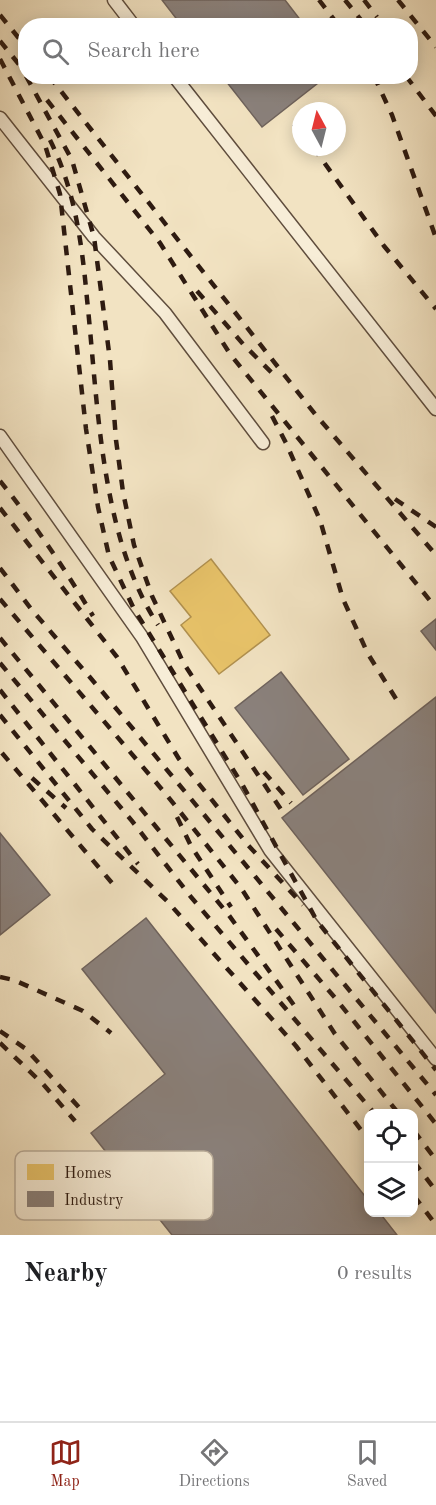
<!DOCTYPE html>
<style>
:root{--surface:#fff;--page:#f6f6f6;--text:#202124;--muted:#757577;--line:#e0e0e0;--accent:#8f2418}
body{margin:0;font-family:"Old Standard TT",serif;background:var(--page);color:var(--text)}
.controls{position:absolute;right:18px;bottom:18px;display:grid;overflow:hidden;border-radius:12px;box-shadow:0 3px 15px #0003}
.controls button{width:54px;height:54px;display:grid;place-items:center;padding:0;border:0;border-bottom:2px solid var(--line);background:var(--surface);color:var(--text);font:30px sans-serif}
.compass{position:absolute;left:292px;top:102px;width:54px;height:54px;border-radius:50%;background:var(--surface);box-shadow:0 3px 15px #0003;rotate:353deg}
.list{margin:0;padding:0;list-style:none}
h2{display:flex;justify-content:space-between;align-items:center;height:78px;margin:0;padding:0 24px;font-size:26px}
h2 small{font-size:20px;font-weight:400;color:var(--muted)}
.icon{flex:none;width:33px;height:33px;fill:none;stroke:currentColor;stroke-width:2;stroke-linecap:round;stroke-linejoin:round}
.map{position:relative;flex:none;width:436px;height:1235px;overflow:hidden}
.search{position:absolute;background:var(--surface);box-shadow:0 3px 15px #0003;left:18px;right:18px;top:18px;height:66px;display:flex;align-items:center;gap:15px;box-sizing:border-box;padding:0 21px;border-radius:24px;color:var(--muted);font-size:22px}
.sheet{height:186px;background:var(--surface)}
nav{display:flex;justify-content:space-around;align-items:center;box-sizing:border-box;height:84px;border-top:2px solid var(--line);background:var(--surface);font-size:16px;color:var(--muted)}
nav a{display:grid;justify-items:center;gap:3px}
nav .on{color:var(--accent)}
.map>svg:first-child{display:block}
.homes{fill:#e9c46a;stroke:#b1914f;stroke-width:1.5}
.industry{fill:#8a817c;stroke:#6e625c;stroke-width:1.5}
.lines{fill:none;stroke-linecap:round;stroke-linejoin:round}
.service-casing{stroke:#5f4d3d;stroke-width:15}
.service{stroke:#f7edd7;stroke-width:12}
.rail{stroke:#2e1b11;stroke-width:4.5;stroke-dasharray:10 10;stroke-linecap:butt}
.key{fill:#f7edd7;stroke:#bbae9c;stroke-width:1.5}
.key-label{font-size:16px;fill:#2e1b11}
</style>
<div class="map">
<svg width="436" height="1235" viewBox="0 0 436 1235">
<rect width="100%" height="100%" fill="#f2e3c2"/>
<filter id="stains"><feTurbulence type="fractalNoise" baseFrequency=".00333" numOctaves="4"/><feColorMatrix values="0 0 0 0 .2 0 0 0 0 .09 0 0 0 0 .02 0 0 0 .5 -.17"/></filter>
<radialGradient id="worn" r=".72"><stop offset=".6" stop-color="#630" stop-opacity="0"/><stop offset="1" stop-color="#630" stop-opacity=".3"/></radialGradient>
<!-- homes -->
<path class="homes" d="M211,559L270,635L219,674L181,625L191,617L170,591Z"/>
<!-- industry -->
<path class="industry" d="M162,0H285L305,26H182Z
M222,76H327L262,127Z
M436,619V650L421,631Z
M281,672L349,759L303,795L235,708Z
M436,697V1013L282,818Z
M0,833L50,895L0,935Z
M146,918L368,1200V1212H379L397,1235H172L91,1133L165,1074L82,969Z"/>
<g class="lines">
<!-- service casing -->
<g class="service-casing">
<path id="service" d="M114,0L134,26
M174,76L436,409
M0,118L94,237L165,313L263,443
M0,436L142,637L270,850L436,1059"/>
</g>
<!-- service -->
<use href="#service" class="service"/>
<!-- rail -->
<path class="rail" d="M319,0L339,26
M345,0L366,26
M364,0L377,17
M398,0L436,47
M0,15L26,47
M0,41L26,73
M0,59L45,145L60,194L86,429L98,507L109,556L134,609L242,784L317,921L436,1070
M26,76L72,160L94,237L110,360L116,440L123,492L134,545L152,596L184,664L284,814
M49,76L315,414L436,555
M374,76L392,115L436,238
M406,76L436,116
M47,100L160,243L230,354L432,603
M294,124L301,133
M50,140C75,190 82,244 87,299C98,402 100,536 158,625
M313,147L384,246L436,309
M197,291L243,344L274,375
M272,416L286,443L320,520L343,599L368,654L398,702
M0,481C34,523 65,569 93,616
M395,499L436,527
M0,508L117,657L179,759L248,845L303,905
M0,568L32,610L100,689L436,1095
M0,599L165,793L241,888L335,1034L399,1114
M0,638L228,914L296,1008
M0,663L132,821L191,897L375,1114
M0,690L138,864
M0,715L92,829L167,901L296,1046L368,1139
M2,753L112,883
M264,772L291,803
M32,778L66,808
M177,817L191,846L231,907
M276,929L336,999L436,1124
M0,977L14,980L83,1011L111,1033
M0,1031L26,1049L85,1114
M0,1043L43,1084L75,1121
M414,1131L436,1160
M414,1162L436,1191
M414,1196L436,1225"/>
</g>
<!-- legend -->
<rect x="15" y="1151" width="198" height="69" rx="9" class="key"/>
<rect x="27" y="1164" width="27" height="16" fill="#e9c46a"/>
<rect x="27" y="1191" width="27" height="16" fill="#8a817c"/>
<g class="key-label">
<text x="64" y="1178">Homes</text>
<text x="64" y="1205">Industry</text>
</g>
<rect width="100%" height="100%" filter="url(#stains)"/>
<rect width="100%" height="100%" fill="url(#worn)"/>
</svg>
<div class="controls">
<button><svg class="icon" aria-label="locate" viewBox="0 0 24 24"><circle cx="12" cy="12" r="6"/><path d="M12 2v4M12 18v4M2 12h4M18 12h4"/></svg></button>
<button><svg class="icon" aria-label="layers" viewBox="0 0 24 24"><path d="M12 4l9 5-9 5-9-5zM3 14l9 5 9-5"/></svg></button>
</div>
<svg class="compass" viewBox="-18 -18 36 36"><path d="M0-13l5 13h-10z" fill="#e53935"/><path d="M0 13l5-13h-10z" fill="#757577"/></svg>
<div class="search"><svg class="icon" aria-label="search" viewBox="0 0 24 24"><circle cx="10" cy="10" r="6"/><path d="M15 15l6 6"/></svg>Search here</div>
</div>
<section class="sheet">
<h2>Nearby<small>0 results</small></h2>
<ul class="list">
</ul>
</section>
<nav>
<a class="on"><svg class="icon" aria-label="map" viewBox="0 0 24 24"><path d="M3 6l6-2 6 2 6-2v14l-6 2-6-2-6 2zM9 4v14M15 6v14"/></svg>Map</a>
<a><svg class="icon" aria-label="directions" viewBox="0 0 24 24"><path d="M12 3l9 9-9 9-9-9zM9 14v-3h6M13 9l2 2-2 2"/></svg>Directions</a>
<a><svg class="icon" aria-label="saved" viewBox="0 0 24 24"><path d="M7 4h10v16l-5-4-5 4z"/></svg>Saved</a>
</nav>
